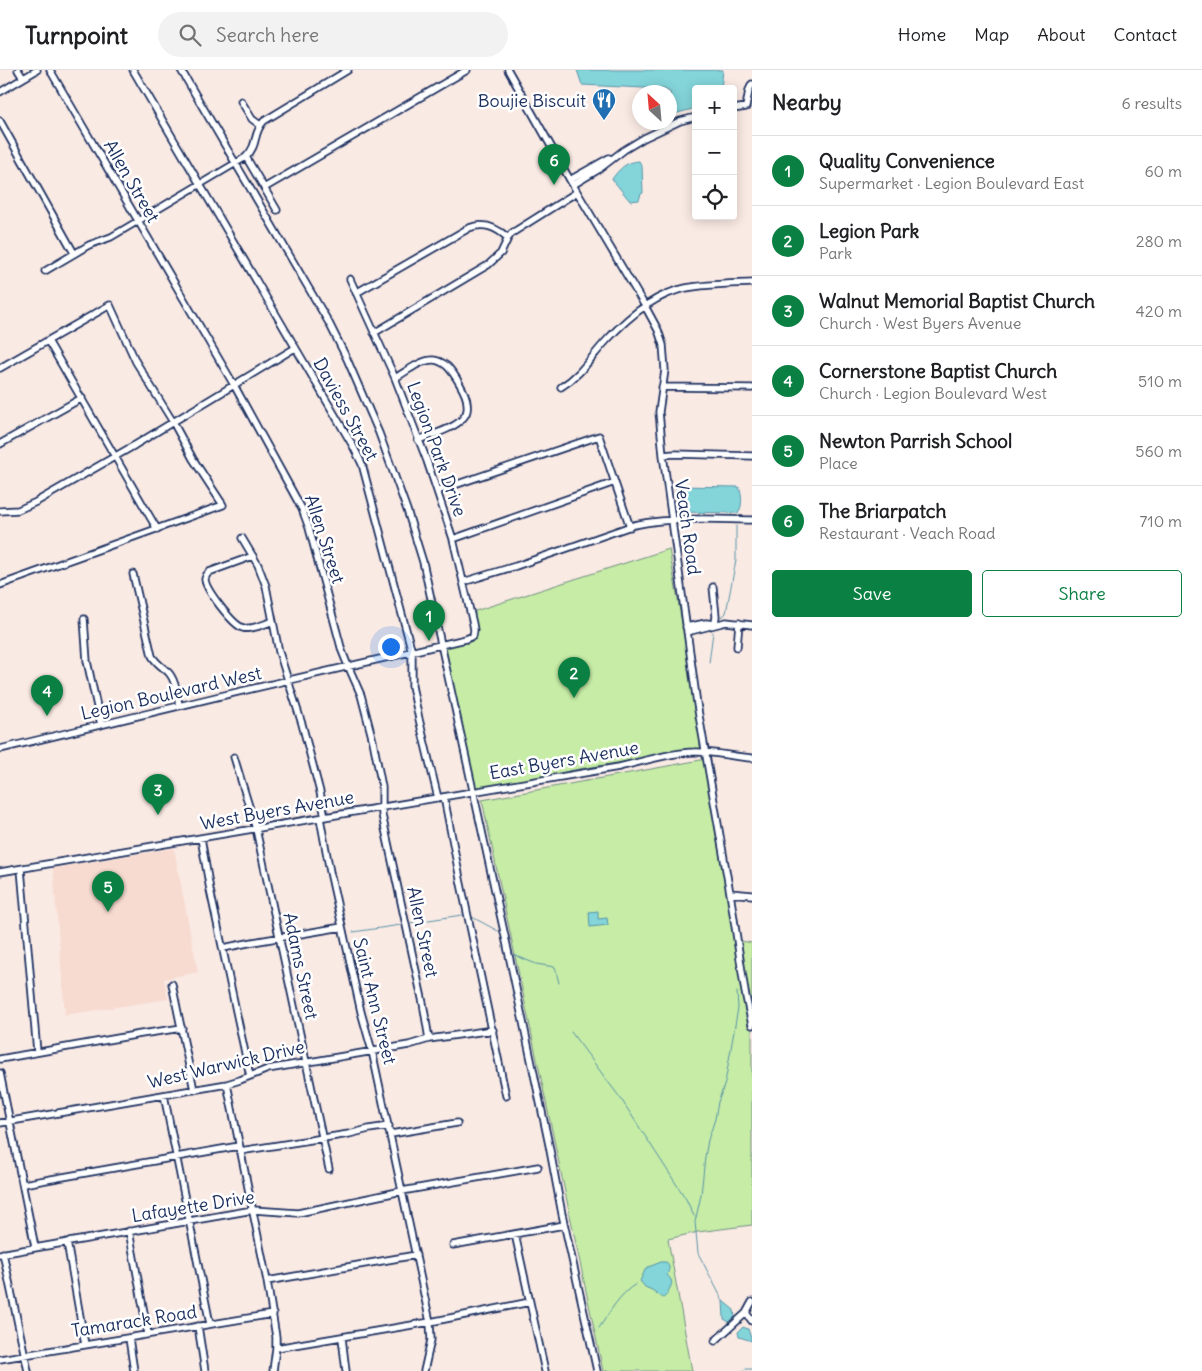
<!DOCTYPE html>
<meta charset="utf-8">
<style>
:root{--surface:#fff;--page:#f2f2f2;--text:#202124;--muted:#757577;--line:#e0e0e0;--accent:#0b8043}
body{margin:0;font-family:Delius,sans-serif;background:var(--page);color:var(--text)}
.controls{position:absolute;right:15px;top:15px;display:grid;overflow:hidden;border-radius:5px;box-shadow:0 2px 12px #0003}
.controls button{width:45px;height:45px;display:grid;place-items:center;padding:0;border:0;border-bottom:1px solid var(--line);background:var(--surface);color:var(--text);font:25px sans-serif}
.compass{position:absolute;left:632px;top:15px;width:45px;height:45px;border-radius:50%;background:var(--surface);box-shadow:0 2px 12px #0003;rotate:334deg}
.you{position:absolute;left:390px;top:576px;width:18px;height:18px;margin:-12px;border:4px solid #fff;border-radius:50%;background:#1a73e8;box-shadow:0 0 0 8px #1a73e833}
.badge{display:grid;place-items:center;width:32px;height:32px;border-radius:50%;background:var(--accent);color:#fff;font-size:16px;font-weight:700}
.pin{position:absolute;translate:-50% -41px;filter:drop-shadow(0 1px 2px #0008)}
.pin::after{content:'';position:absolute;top:26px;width:18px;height:15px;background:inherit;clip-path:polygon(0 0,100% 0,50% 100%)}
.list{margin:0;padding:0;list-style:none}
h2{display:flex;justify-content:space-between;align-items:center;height:65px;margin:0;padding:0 20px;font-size:21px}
h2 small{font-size:16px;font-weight:400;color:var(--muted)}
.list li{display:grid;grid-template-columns:32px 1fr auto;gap:15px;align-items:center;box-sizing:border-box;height:70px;padding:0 20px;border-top:1px solid var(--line)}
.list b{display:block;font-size:19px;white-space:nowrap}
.list p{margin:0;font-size:16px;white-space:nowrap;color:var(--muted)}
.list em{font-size:16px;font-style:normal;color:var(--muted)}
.actions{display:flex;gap:10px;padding:15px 20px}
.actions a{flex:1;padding:11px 0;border:1px solid var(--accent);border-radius:5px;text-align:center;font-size:18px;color:var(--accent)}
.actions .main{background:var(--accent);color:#fff}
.icon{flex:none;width:28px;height:28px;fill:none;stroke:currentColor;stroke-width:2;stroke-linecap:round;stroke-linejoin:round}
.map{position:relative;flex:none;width:752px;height:1301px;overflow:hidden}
header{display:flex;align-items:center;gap:30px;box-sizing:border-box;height:70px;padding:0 25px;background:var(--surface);border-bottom:1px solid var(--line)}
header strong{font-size:24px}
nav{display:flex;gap:28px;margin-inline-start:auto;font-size:18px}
.search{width:350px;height:45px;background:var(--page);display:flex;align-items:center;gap:12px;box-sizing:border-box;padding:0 18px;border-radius:28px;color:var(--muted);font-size:19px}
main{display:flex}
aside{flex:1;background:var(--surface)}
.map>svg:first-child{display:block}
.built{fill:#f7dbd1}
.green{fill:#c6eca6;stroke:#708e82}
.water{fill:#83d5da;stroke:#5993a8}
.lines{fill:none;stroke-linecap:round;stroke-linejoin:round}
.stream{stroke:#5993a8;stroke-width:1}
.minor-casing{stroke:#1b2f5e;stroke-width:9}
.minor{stroke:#fff;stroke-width:5.5}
.labels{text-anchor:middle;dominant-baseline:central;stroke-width:5;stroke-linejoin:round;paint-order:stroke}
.poi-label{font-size:18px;fill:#1b2f5e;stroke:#fff;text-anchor:end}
.street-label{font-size:18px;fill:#1b2f5e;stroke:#fff}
</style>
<header>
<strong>Turnpoint</strong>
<div class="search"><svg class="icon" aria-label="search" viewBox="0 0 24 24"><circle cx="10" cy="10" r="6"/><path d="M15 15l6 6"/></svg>Search here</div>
<nav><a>Home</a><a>Map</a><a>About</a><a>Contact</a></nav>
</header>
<main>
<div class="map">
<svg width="752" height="1301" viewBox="0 0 752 1301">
<rect width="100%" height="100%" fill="#faeae4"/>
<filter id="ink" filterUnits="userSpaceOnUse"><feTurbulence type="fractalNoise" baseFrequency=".02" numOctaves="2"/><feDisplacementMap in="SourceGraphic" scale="10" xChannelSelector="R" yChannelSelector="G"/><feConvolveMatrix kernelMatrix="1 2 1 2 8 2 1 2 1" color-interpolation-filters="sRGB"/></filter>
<g filter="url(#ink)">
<!-- built -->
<path class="built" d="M174,778L198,902L164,909L168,929L65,945L53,798Z"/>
<!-- green -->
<path class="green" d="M669,479L705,683H680L579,699L472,722L441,574L474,564L475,541Z
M706,689L741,871L752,873V1155L698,1162L668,1169L692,1301H603L482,730Z"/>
<!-- water -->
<path class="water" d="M577,0H723L721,19H696V38L674,44L670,41V22L664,19L582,15Z
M639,91L642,96L643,123L641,124L639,130L630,131L612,109C620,98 626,92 639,91Z
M676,416L739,417C742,424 743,437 738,443L679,442L677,440Z
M598,841V849L607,848L608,855L590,857L589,842Z
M661,1192H666C671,1195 669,1200 667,1205C672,1210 673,1212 670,1218C667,1223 668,1225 663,1228L652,1220L645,1217L640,1211L646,1198Z
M723,1231L734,1240L735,1247L729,1252L724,1249Z
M743,1257L748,1259L752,1271L739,1267L738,1262Z"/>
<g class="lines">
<!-- stream -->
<path class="stream" d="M722,547L726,543L736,490V456
M709,593L713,562
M472,847L498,861
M409,853L462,845
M353,862L401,855
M512,884L536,894L555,897L559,913
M571,962L621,1029L686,1129L694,1146
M723,1231L698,1183L695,1152L701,1125L705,1087L708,1070L715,1049L718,1032L725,1013L738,938L737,922
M599,1258C610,1242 619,1224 636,1214
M742,1301L745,1299H752"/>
<!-- minor casing -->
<g class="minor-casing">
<path id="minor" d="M18,0L23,8
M50,0L234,315L302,439L309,458L342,581L346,591L361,625L373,671L382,717V745L423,933L429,969
M133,0L353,376L362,394L412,582V616L419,649L438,728
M181,0L329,253L347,289L379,363L407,440L423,492L506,871L549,1075L562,1144L597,1301
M508,0L570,110L645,236L658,260L663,275L665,300L659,342L663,385L697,634L730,823L745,922L752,955
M0,22L37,0
M241,31L252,49L260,55
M733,39L746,37L749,20L752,14
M0,51L74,183
M246,87L277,140
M570,110L609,88
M573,115L598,100L624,80L644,68L680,51L696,47
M264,118L467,0
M45,201L89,175L111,167L246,87C259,74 252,64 264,51L348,0
M356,223L469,158C484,152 496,157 508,168
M374,263L488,195L501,183L508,168L512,163L577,122
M48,271L157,459
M0,298L110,235L136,292L173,352L193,389L223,435L0,515
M395,308C406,302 420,290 433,290C438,290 443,293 447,296C454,303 467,324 467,333C468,339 467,344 463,348C456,358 431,365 418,370
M561,317C581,305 591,287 607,270C627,248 655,224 686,218C708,214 730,214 752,213
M662,317L752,318
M0,374L82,328
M663,385L675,384L752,386
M437,421L599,366L630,457
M0,441L18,440L36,432L135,375L295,278
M242,468L258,495L266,516L279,582L302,654L320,722L325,747
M453,469L615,412
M253,486L209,502C207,504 206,505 205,509C205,519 233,555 243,558C252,560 265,554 273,551
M133,504L152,586C156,593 161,596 167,601C176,609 177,625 179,636
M463,512L516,496L634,455C673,447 712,449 752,450
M84,549L87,591L101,655
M686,557L706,553L715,554L716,546L713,517
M687,562L726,552L752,555
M737,577L739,553
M0,679L216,627L466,569L473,566L474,560L473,554L453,469L427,391L395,308L350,209
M234,687L256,759L329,1099
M444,727L460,809L506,1026
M320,748L330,802L361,942L372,981L430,1252L431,1270L424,1301
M201,768L210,820L250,1006
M21,799L37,982
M0,802L619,697C641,692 672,682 694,682C713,681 733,687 752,688
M730,823L752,825
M223,878L253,872L342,857
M172,914L194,1020
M0,989L141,964L182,958
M0,1003L35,1177
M227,1014L267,1211L276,1267V1278L273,1301
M164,1025L210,1254
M0,1053L227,1014L240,1010L268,999L409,975L429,969L493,960
M391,1064L457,1053
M240,1081L349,1064L369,1059L389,1056
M23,1114L239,1076
M129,1161L148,1264
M515,1164L545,1301
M67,1172L85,1275
M453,1175L564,1155
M3,1183L28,1301
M0,1184L253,1140L298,1143L402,1121L538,1097
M267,1211L416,1185
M746,1243L752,1251
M198,1256L205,1301
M129,1268L134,1301
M342,1268L346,1301
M715,1271L746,1243L752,1232
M276,1278L430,1252L530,1232
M0,1289L273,1244"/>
</g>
<!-- minor -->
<use href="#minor" class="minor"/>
</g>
</g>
<!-- icons -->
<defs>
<g id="restaurant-pin" transform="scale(1.25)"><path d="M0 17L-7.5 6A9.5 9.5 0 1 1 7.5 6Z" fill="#1f6fb2" stroke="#fff"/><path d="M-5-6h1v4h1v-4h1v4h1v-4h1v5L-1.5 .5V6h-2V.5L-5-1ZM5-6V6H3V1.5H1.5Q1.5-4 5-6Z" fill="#fff"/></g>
</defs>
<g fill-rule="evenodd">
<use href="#restaurant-pin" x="604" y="30"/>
</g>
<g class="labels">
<!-- poi labels -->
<g class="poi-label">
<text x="586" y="30">Boujie Biscuit</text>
</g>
<!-- street labels -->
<g class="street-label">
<text transform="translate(132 111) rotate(60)">Allen Street</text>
<text transform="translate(346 339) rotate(61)">Daviess Street</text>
<text transform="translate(437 379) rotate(70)">Legion Park Drive</text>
<text transform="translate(688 457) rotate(82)">Veach Road</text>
<text transform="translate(325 469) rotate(72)">Allen Street</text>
<text transform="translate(171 623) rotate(-13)">Legion Boulevard West</text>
<text transform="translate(564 690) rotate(-10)">East Byers Avenue</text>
<text transform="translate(277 740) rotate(-10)">West Byers Avenue</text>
<text transform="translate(423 862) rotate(78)">Allen Street</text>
<text transform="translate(301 896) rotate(78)">Adams Street</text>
<text transform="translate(375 931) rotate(76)">Saint Ann Street</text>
<text transform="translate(226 994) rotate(-13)">West Warwick Drive</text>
<text transform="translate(193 1136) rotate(-9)">Lafayette Drive</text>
<text transform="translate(134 1251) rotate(-9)">Tamarack Road</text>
</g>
</g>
</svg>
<div class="controls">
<button>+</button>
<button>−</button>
<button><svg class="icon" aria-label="locate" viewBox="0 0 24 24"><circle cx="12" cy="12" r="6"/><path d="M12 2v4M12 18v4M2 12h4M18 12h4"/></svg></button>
</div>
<svg class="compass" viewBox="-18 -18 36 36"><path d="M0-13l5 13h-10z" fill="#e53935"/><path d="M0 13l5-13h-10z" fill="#757577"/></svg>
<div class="you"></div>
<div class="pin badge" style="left:429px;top:571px">1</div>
<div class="pin badge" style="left:574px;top:628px">2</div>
<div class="pin badge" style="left:158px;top:745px">3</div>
<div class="pin badge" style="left:47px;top:646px">4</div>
<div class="pin badge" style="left:108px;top:842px">5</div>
<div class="pin badge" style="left:554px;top:115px">6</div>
</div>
<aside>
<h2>Nearby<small>6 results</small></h2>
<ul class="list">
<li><span class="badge">1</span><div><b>Quality Convenience</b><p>Supermarket · Legion Boulevard East</p></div><em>60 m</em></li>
<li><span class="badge">2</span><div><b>Legion Park</b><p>Park</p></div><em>280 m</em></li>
<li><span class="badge">3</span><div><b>Walnut Memorial Baptist Church</b><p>Church · West Byers Avenue</p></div><em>420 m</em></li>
<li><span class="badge">4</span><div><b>Cornerstone Baptist Church</b><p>Church · Legion Boulevard West</p></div><em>510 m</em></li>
<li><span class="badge">5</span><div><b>Newton Parrish School</b><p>Place</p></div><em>560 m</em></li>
<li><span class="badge">6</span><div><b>The Briarpatch</b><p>Restaurant · Veach Road</p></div><em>710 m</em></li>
</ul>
<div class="actions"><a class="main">Save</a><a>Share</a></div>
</aside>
</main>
